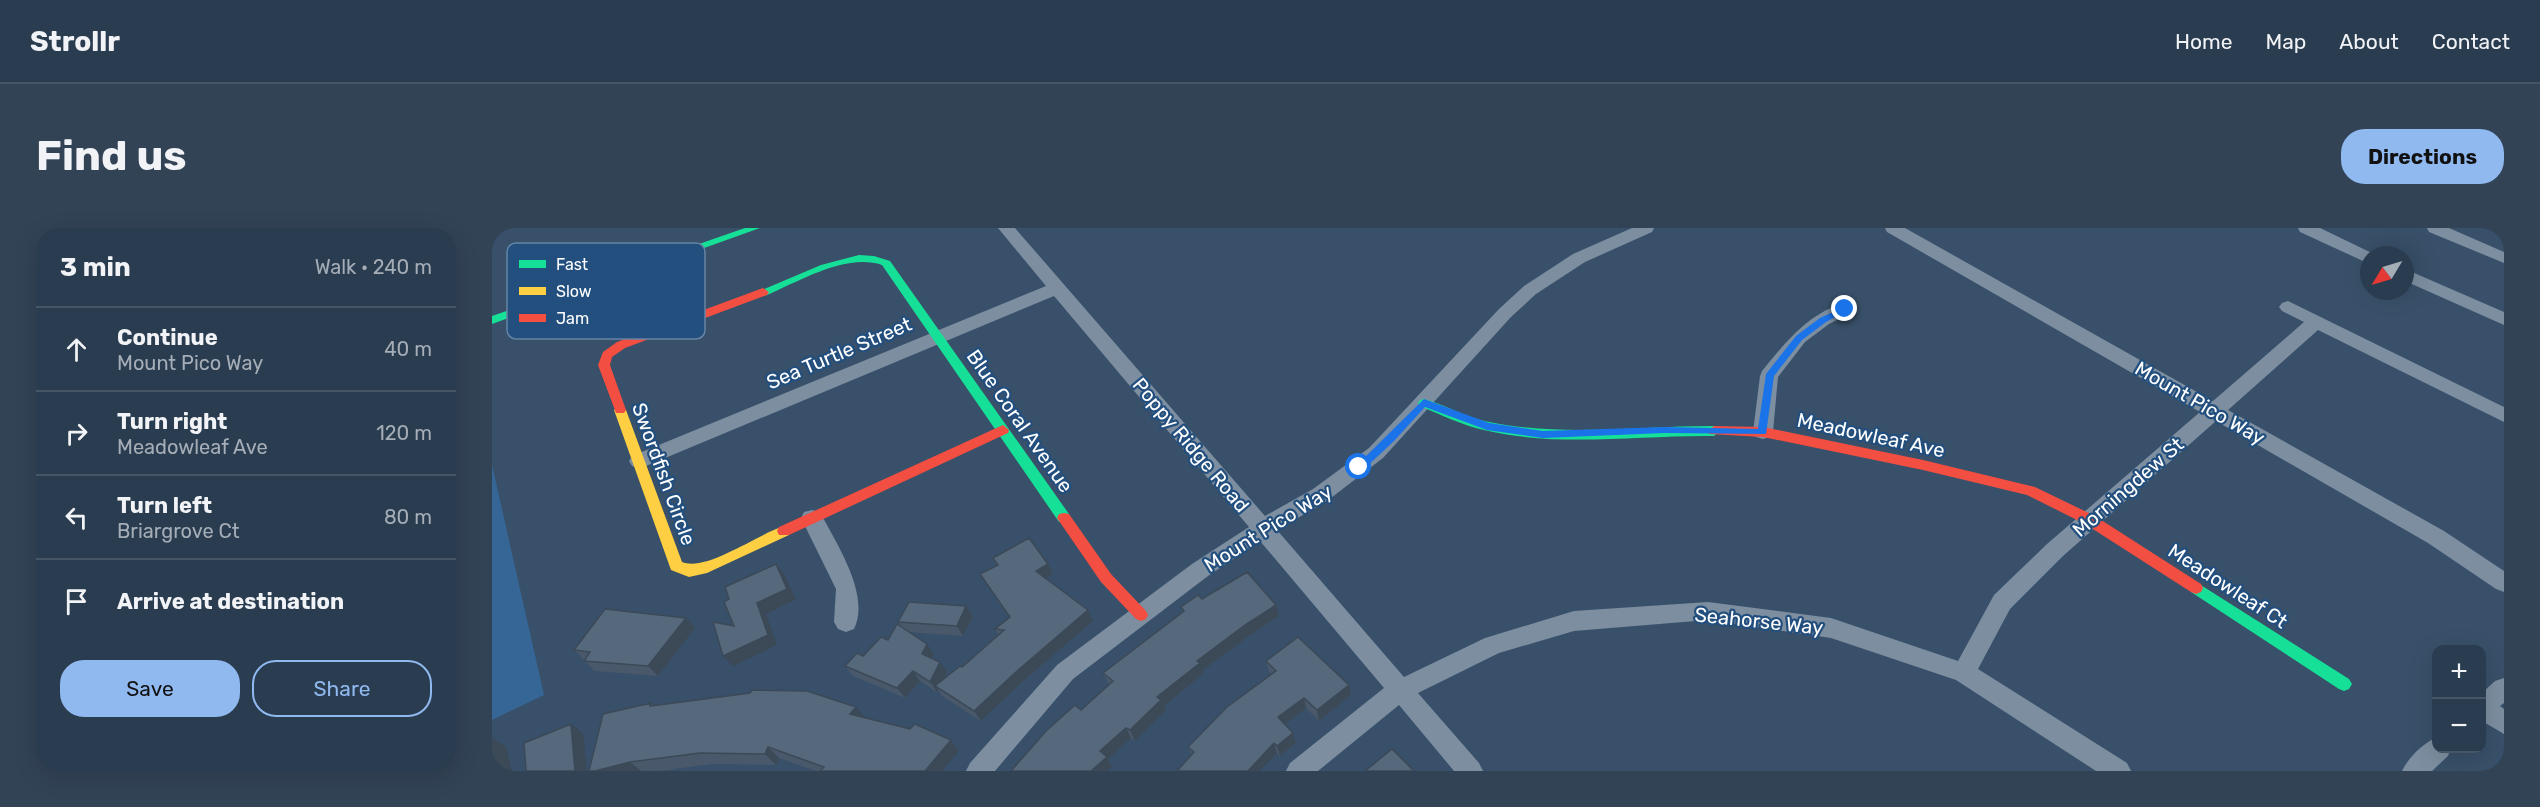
<!DOCTYPE html>
<meta charset="utf-8">
<style>
:root{--surface:#2a3c4f;--page:#324356;--text:#f1f3f6;--muted:#a5adb7;--line:#465666;--accent:#90b9f0}
body{margin:0;font-family:Rubik,sans-serif;background:var(--page);color:var(--text)}
.controls{position:absolute;right:18px;bottom:18px;display:grid;overflow:hidden;border-radius:12px;box-shadow:0 6px 24px #0002}
.controls button{width:54px;height:54px;display:grid;place-items:center;padding:0;border:0;border-bottom:2px solid var(--line);background:var(--surface);color:var(--text);font:30px sans-serif}
.compass{position:absolute;left:1868px;top:18px;width:54px;height:54px;border-radius:50%;background:var(--surface);box-shadow:0 6px 24px #0002;rotate:232deg}
.stop{position:absolute;width:18px;height:18px;margin:-14px;border:4px solid #1a73e8;border-radius:50%;background:#fff}
.stop.end{background:#1a73e8;border-color:#fff;box-shadow:0 2px 6px #0008}
.list{margin:0;padding:0;list-style:none}
h2{display:flex;justify-content:space-between;align-items:center;height:78px;margin:0;padding:0 24px;font-size:26px}
h2 small{font-size:20px;font-weight:400;color:var(--muted)}
.list li{display:grid;grid-template-columns:39px 1fr auto;gap:18px;align-items:center;box-sizing:border-box;height:84px;padding:0 24px;border-top:2px solid var(--line)}
.list b{display:block;font-size:22px;white-space:nowrap}
.list p{margin:0;font-size:20px;white-space:nowrap;color:var(--muted)}
.list em{font-size:20px;font-style:normal;color:var(--muted)}
.actions{display:flex;gap:12px;padding:18px 24px}
.actions a{flex:1;padding:14px 0;border:2px solid var(--accent);border-radius:24px;text-align:center;font-size:21px;color:var(--accent)}
.actions .main{background:var(--accent);color:#111}
.icon{flex:none;width:33px;height:33px;fill:none;stroke:currentColor;stroke-width:2;stroke-linecap:round;stroke-linejoin:round}
.map{position:relative;flex:none;width:2012px;height:543px;overflow:hidden;border-radius:24px}
header{display:flex;align-items:center;gap:36px;box-sizing:border-box;height:84px;padding:0 30px;background:var(--surface);border-bottom:2px solid var(--line)}
header strong{font-size:28px}
nav{display:flex;gap:33px;margin-inline-start:auto;font-size:21px}
.intro{display:flex;align-items:center;justify-content:space-between;box-sizing:border-box;height:144px;padding:0 36px}
h1{margin:0;font-size:42px}
.button{padding:15px 27px;border-radius:24px;background:var(--accent);color:#111;font-size:21px;font-weight:700}
main{display:flex;gap:36px;padding:0 36px}
aside{flex:1;background:var(--surface);border-radius:24px;box-shadow:0 6px 24px #0002}
.map>svg:first-child{display:block}
.green{fill:#366695}
.lines{fill:none;stroke-linecap:round;stroke-linejoin:round}
.street{fill:#7c8ea0;fill-rule:evenodd}
.fast{fill:#16e098;fill-rule:evenodd}
.slow{fill:#ffcf43;fill-rule:evenodd}
.jam{fill:#f24e42;fill-rule:evenodd}
.wall{fill:#49596b}
.shaded-wall{fill:#3c4957}
.building{fill:#55687c;stroke:#3c4957;stroke-width:1.5}
.route{fill:#1a73e8}
.labels{text-anchor:middle;dominant-baseline:central;stroke-width:4.5;stroke-linejoin:round;paint-order:stroke}
.street-label{font-size:20px;fill:#fff;stroke:#234f7e}
.key{fill:#234f7e;stroke:#6584a5;stroke-width:1.5}
.key-label{font-size:16px;fill:#fff}
</style>
<header>
<strong>Strollr</strong>
<nav><a>Home</a><a>Map</a><a>About</a><a>Contact</a></nav>
</header>
<div class="intro"><h1>Find us</h1><a class="button">Directions</a></div>
<main>
<aside>
<h2>3 min<small>Walk · 240 m</small></h2>
<ul class="list">
<li><svg class="icon" aria-label="ahead" viewBox="0 0 24 24"><path d="M12 20V5M6 11l6-6 6 6"/></svg><div><b>Continue</b><p>Mount Pico Way</p></div><em>40 m</em></li>
<li><svg class="icon" aria-label="right" viewBox="0 0 24 24"><path d="M7 20v-9h11M14 6l5 5-5 5"/></svg><div><b>Turn right</b><p>Meadowleaf Ave</p></div><em>120 m</em></li>
<li><svg class="icon" aria-label="left" viewBox="0 0 24 24"><path d="M17 20v-9H6M10 6l-5 5 5 5"/></svg><div><b>Turn left</b><p>Briargrove Ct</p></div><em>80 m</em></li>
<li><svg class="icon" aria-label="arrive" viewBox="0 0 24 24"><path d="M6 21V4h12l-3 4 3 4H6"/></svg><div><b>Arrive at destination</b></div></li>
</ul>
<div class="actions"><a class="main">Save</a><a>Share</a></div>
</aside>
<div class="map">
<svg width="2012" height="543" viewBox="0 0 2012 543">
<rect width="100%" height="100%" fill="#385069"/>
<!-- green -->
<path class="green" d="M0,237L52,467L0,492Z"/>
<g class="lines">
<!-- street -->
<path class="street" d="M506,0H523L773,288L821,261L877,220L1007,81L1032,58L1081,26L1140,0H1162L1160,4L1093,34L1044,66L1019,89L891,230L835,273L785,302L912,449L993,410L1082,383L1216,374L1339,390L1466,433L1502,367L1555,316L1708,184L1395,4L1393,0H1413L1721,173L1812,94L1790,83L1787,79L1790,75L1796,73L2012,179V194L1826,102L1736,182L1952,303L2012,343V364L2004,361L1936,315L1724,193L1571,328L1518,381L1486,441L1635,535L1639,543H1604L1464,452L1339,410L1216,392L1082,403L1007,425L926,465L987,535L991,543H962L907,477L826,543H794L798,535L892,460L768,313L716,348L581,451L503,543H474L478,535L565,437L700,336L757,299L562,68L154,238L147,240L140,238L137,233L140,228L554,58Z
M1806,0H1828L1884,27H1877V34L1871,33L1808,4Z
M1935,0H1957L2012,24V35L1937,4Z
M1913,41L2012,84V97L1913,53Z
M1353,75L1359,77L1362,81L1359,85L1337,96L1313,114L1286,149L1281,204L1278,209L1271,211L1264,209L1261,204L1268,148L1270,143C1293,115 1316,85 1353,75Z
M320,282L328,284C344,315 379,367 362,401L354,404L346,401L342,394L344,361L309,290L312,284Z
M2012,450V475L2008,478L2012,481V506L1990,493V465L2003,453Z
M1944,510V520H1959L1956,528L1940,543H1910C1916,530 1931,515 1944,510Z"/>
<!-- fast -->
<path class="fast" d="M253,0H268L0,96V88Z
M367,27L382,28L398,33L577,286L579,290L577,294H567L390,37C354,25 308,53 275,67L271,68L265,64L329,37Z
M932,171C954,177 974,190 997,194C1071,209 1147,198 1222,198L1228,203L1222,208C1146,207 1067,220 992,202C970,197 949,187 928,178L926,175L928,172Z
M1704,354L1857,451L1860,456L1857,461L1852,463L1847,461L1699,364L1697,360L1699,356Z"/>
<!-- slow -->
<path class="slow" d="M128,178L134,182L190,334C214,344 266,306 292,298L297,299L299,303L297,307L215,345L197,349L179,342L122,182Z"/>
<!-- jam -->
<path class="jam" d="M271,60L277,64L275,67L133,120L120,129L118,137L134,182L132,185H124L106,137L111,124L125,114Z
M511,197L517,202L516,205L297,307H287L285,303L287,299Z
M1222,198L1271,199L1431,232L1543,259L1603,288L1709,356L1711,360L1709,364L1704,366L1699,364L1593,296L1535,267L1431,242L1271,209L1217,206L1216,203Z
M572,285L577,286L619,346L654,383L656,387L654,391L649,393L644,391L609,354L565,290L567,286Z"/>
</g>
<!-- wall -->
<path class="wall" d="M501,330L556,336L561,346L554,350L601,393L530,454L489,493L450,468L446,462L445,464L428,453L413,470L361,448L353,438L371,428L396,412L410,400L406,394L474,378L481,388L471,408L417,404L442,426L440,430L455,444L451,452L470,439L506,406L503,401L517,389L488,346L505,338Z
M710,371L784,377L787,388L757,408L711,442L712,445L672,478L674,482L643,513L639,510L616,531L620,539L583,477L589,482L617,456L611,445L691,384L689,379Z
M194,390L203,400L166,448L103,443L82,422Z
M774,433L859,467L827,493L814,480L793,496L804,515L788,528L785,525L700,527L696,519L780,446L777,444Z
M159,475L162,478L374,490L459,512L467,523L450,543H324L287,530L284,537L220,536L168,543H97Z"/>
<!-- shaded-wall -->
<path class="shaded-wall" d="M284,336L292,346L304,371L274,386L285,417L241,438L231,428L265,375Z
M556,336L561,346L549,353L544,343Z
M784,377L787,388L757,408L711,442L712,445L672,478L674,482L643,513L638,502L665,469L705,433L753,397Z
M474,378L481,388L471,408L465,398Z
M596,382L601,393L530,454L489,493L482,483L524,444Z
M194,390L203,400L166,448L156,438Z
M435,416L442,426L437,436L430,426Z
M448,434L455,444L447,460L443,458L446,462L445,464L438,454Z
M421,443L428,453L413,470L405,460Z
M857,457L859,467L827,493L825,482Z
M812,470L814,480L790,499L786,489Z
M364,479L374,490L358,486Z
M79,496L91,505L95,543H83Z
M634,500L639,510L616,531L620,539L616,543H599L608,523Z
M801,505L804,515L788,528L785,518Z
M0,510L14,519L20,543H6L0,519Z
M459,512L467,523L450,543H433Z
M782,515L785,525L768,543H756Z
M276,519L287,530L284,537L273,526Z
M138,534L149,543H103Z"/>
<!-- building -->
<path class="building" d="M537,310L556,336L544,343L596,382L524,444L482,483L443,458L468,438L470,439L512,402L503,401L518,389L488,346L506,337L501,330Z
M284,336L295,361L265,375L276,407L231,428L221,394L242,398L232,374L237,371L233,359Z
M755,344L784,377L753,397L705,433L708,435L665,469L669,472L638,502L634,500L608,523L615,529L599,543H519L554,503L583,477L589,482L621,453L611,445L692,383L689,379L706,367L710,371Z
M417,374L474,378L465,398L406,394Z
M113,381L194,390L156,438L92,433L98,424L82,422Z
M405,396L435,416L430,426L448,434L438,454L421,443L405,460L353,438L365,425L371,428L389,409L396,412Z
M806,409L857,457L825,482L812,470L786,489L801,505L785,518L782,515L756,543H685L702,524L696,519L735,479L784,443L774,433Z
M260,462L315,463L364,479L358,486L418,501L423,496L459,512L433,543H328L332,539L276,519L273,526L208,525L138,534L103,543H97L111,486L159,475L158,478L258,465Z
M79,496L83,543H34L32,515Z
M0,519L6,543H0Z
M900,521L922,543H873Z"/>
<!-- route -->
<path class="route" d="M1350,80L1357,81L1334,94L1310,112L1282,148L1274,206L1173,205L1051,210L995,202L933,179L902,213L871,242H864L863,239L932,171L997,195L1051,203L1173,199L1266,201L1274,146L1304,108L1328,90Z"/>
<g class="labels">
<!-- street labels -->
<g class="street-label">
<text transform="translate(347 125) rotate(-23)">Sea Turtle Street</text>
<text transform="translate(1708 175) rotate(30)">Mount Pico Way</text>
<text transform="translate(528 193) rotate(55)">Blue Coral Avenue</text>
<text transform="translate(1379 207) rotate(12)">Meadowleaf Ave</text>
<text transform="translate(699 217) rotate(50)">Poppy Ridge Road</text>
<text transform="translate(172 246) rotate(70)">Swordfish Circle</text>
<text transform="translate(1636 259) rotate(-41)">Morningdew St</text>
<text transform="translate(776 300) rotate(-32)">Mount Pico Way</text>
<text transform="translate(1736 358) rotate(33)">Meadowleaf Ct</text>
<text transform="translate(1267 393) rotate(6)">Seahorse Way</text>
</g>
</g>
<!-- legend -->
<rect x="15" y="15" width="198" height="96" rx="9" class="key"/>
<rect x="27" y="32" width="27" height="8" fill="#16e098"/>
<rect x="27" y="59" width="27" height="8" fill="#ffcf43"/>
<rect x="27" y="86" width="27" height="8" fill="#f24e42"/>
<g class="key-label">
<text x="64" y="42">Fast</text>
<text x="64" y="69">Slow</text>
<text x="64" y="96">Jam</text>
</g>
</svg>
<div class="controls">
<button>+</button>
<button>−</button>
</div>
<svg class="compass" viewBox="-18 -18 36 36"><path d="M0-13l5 13h-10z" fill="#e53935"/><path d="M0 13l5-13h-10z" fill="#a5adb7"/></svg>
<div class="stop" style="left:867px;top:239px"></div>
<div class="stop end" style="left:1353px;top:81px"></div>
</div>
</main>
